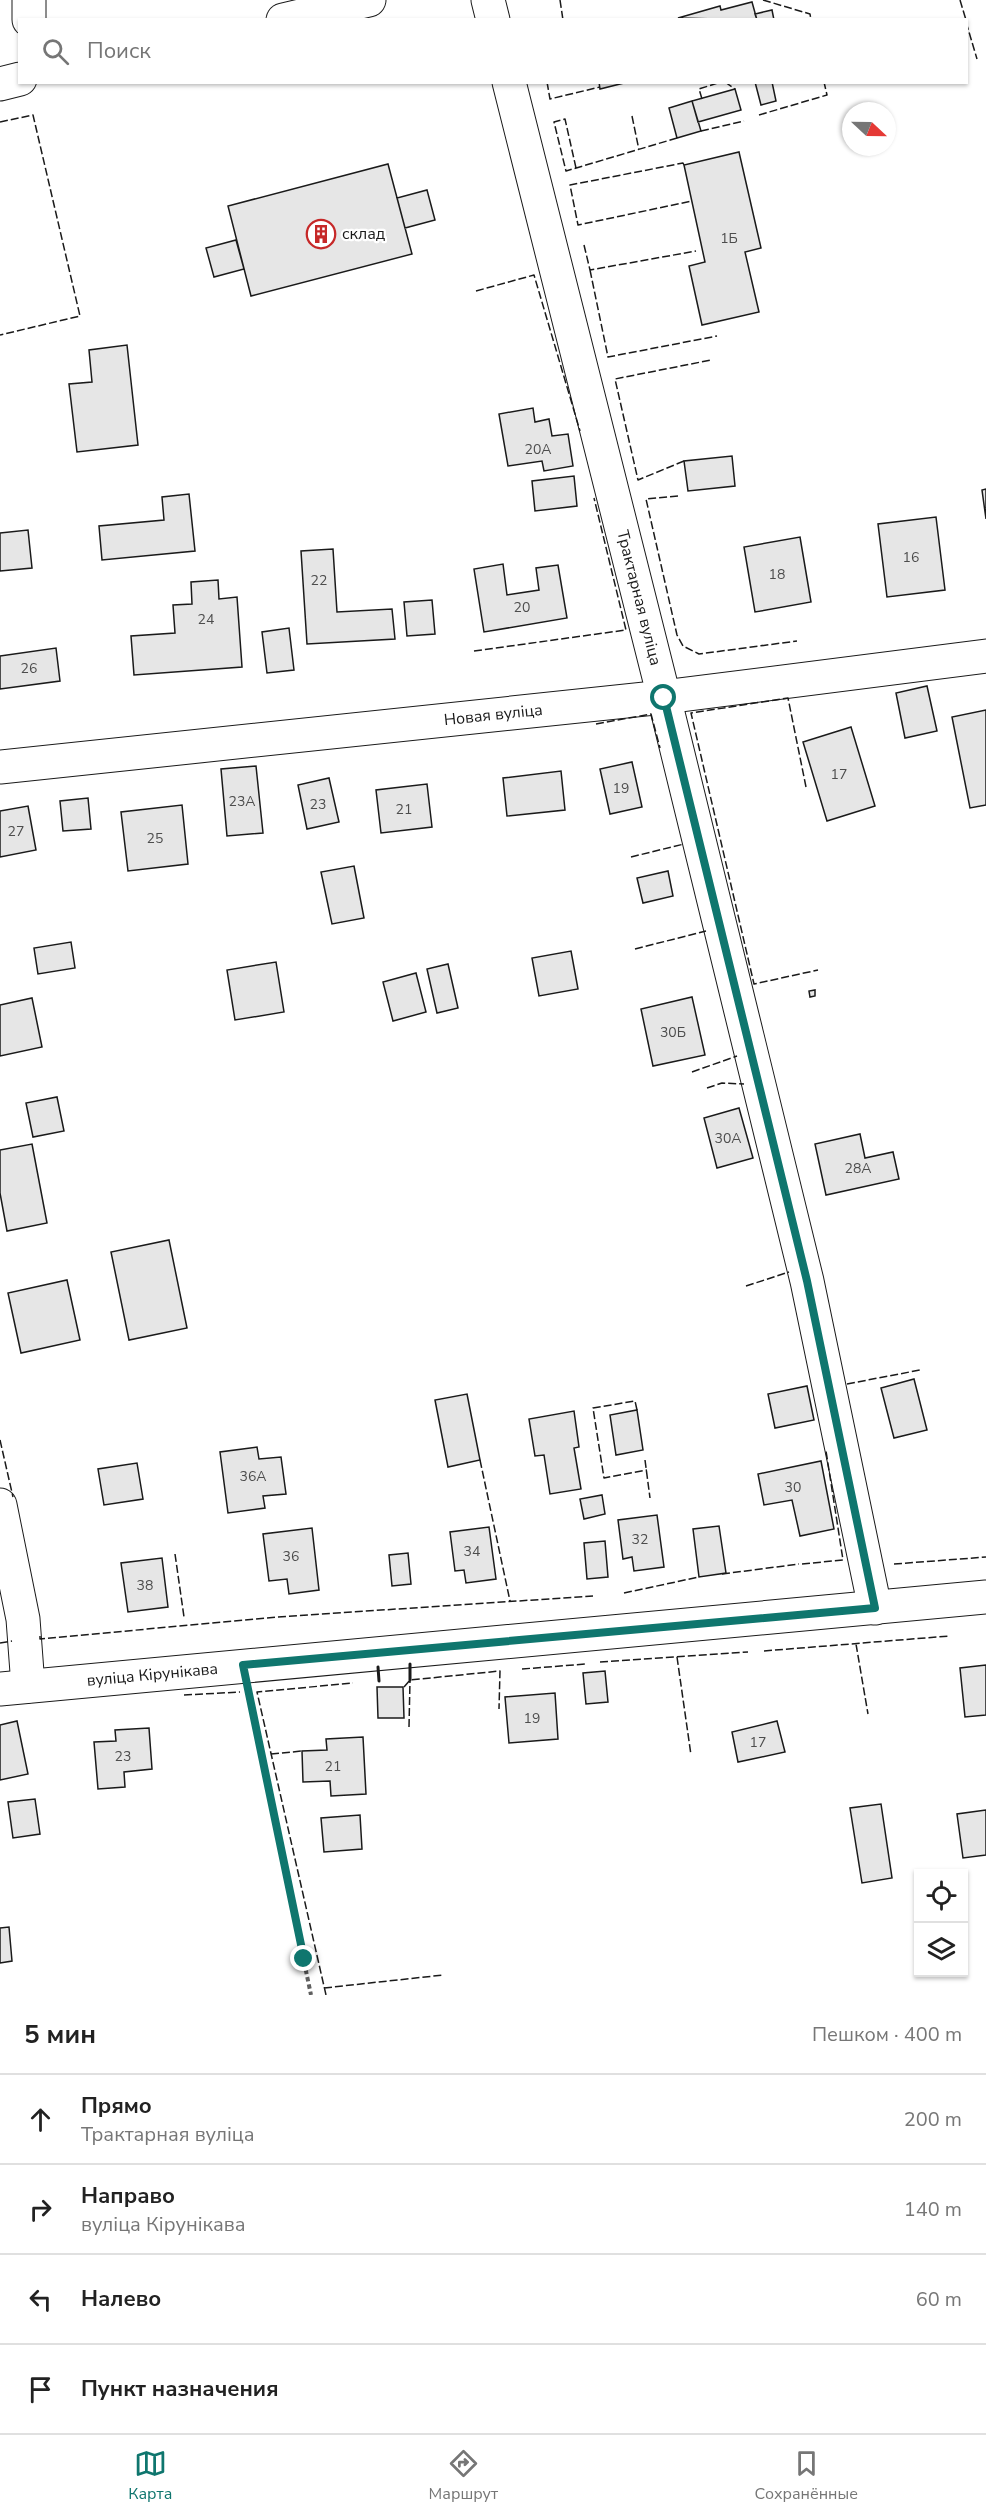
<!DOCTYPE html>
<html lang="ru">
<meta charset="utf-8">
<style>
:root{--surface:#fff;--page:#f2f2f2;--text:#222;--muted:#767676;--line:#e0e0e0;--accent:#0f766e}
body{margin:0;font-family:"Nunito Sans",sans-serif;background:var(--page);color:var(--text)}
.controls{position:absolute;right:18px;bottom:18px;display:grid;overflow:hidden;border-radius:0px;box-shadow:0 2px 4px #0004}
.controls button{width:54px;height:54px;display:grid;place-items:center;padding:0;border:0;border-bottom:2px solid var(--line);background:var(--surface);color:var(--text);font:30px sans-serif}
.compass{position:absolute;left:842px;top:102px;width:54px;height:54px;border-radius:50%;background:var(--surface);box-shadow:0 2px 4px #0004;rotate:112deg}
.stop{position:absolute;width:18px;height:18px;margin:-14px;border:4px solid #0f766e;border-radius:50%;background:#fff}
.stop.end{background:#0f766e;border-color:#fff;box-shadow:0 2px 6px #0008}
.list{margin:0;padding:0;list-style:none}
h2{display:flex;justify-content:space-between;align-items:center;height:78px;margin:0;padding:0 24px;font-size:26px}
h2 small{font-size:20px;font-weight:400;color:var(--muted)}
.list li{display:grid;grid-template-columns:39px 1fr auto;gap:18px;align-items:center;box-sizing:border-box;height:90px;padding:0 24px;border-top:2px solid var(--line)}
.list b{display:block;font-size:22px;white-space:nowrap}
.list p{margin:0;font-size:20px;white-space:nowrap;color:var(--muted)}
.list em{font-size:20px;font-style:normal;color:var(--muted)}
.icon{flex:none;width:33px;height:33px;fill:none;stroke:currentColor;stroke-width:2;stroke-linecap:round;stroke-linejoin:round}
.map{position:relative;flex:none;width:986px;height:1995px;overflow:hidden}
.search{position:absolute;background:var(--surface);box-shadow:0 2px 4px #0004;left:18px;right:18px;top:18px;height:66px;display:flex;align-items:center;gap:15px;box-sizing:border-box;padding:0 21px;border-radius:0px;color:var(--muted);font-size:22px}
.sheet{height:438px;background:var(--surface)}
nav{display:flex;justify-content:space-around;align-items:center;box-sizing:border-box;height:84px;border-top:2px solid var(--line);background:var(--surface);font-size:16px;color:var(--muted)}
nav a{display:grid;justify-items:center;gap:3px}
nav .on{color:var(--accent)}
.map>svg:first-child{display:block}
.building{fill:#e6e6e6;stroke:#1a1a1a;stroke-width:1.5}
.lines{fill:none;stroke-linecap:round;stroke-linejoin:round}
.minor-casing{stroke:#1a1a1a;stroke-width:35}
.path{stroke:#5f5f5f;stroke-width:4;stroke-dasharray:4.5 3;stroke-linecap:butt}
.minor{stroke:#fff;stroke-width:33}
.fence{stroke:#1a1a1a;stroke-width:1.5;stroke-dasharray:8 3;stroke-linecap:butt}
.wall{stroke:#1a1a1a;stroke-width:3}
.route{stroke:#0f766e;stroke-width:8}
.labels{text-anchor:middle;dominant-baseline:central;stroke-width:4.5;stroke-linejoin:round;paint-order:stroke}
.number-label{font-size:14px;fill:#4d4d4d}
.poi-label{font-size:16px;fill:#1a1a1a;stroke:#fff;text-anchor:start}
.street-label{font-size:16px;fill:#1a1a1a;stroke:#fff}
</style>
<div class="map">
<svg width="986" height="1995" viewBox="0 0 986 1995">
<rect width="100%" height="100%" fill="#fff"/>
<!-- building -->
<path class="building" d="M752,2L757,20L678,18L720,6L721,10Z
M772,10L774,20H757L755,14Z
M599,82H628L600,89Z
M755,82H772L776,101L761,105Z
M735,89L741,110L698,122L692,101Z
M692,101L701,131L677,138L669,108Z
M739,152L761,248L745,252L759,312L702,325L689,266L705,262L684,165Z
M388,164L412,254L251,296L228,206Z
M427,190L435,220L405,228L397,198Z
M236,240L244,269L214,277L206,248Z
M127,345L138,445L77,452L69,384L92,382L89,350Z
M533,408L535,422L549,419L552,436L568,434L573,466L544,471L542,461L508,466L499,414Z
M732,456L735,486L688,491L684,461Z
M574,476L577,506L535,511L532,481Z
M986,489V519L982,490Z
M189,494L195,551L102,560L99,526L164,520L162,497Z
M936,517L945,590L887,597L878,524Z
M28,530L32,568L0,571V533Z
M800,537L811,602L755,612L744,547Z
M333,549L337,612L392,609L395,639L307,644L301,551Z
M503,564L507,595L539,590L536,568L558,565L567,618L484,632L474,569Z
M218,580L219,599L237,597L242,667L134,675L131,636L175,633L173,605L192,604L191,582Z
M432,600L435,634L407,636L404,602Z
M289,628L294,670L267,673L262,632Z
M56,648L60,681L0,689V656Z
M927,686L937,731L905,738L896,693Z
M986,710V805L970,808L952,717Z
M851,727L875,806L827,821L803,742Z
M632,762L642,807L610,814L600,769Z
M256,766L263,833L227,836L221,769Z
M561,771L565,810L507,816L503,778Z
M329,778L339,822L307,829L298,785Z
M427,784L432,827L381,833L376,790Z
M88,798L91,829L63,831L60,801Z
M182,805L188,864L128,871L121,812Z
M28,806L36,850L0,857V811Z
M354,866L364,918L332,924L321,872Z
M668,871L673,896L643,903L637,878Z
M71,942L75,968L38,974L34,948Z
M571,951L578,989L539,996L532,958Z
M276,962L284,1012L235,1020L227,970Z
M448,964L458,1008L437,1013L427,969Z
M416,973L426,1012L393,1021L383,982Z
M815,990V996L810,997L809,991Z
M692,997L705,1055L653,1066L641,1009Z
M32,998L42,1047L0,1056V1005Z
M57,1097L64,1131L33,1137L26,1103Z
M739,1108L753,1158L717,1168L704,1118Z
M860,1134L865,1158L893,1152L899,1179L826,1195L815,1144Z
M32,1144L47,1223L7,1231L0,1193V1150Z
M169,1240L187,1328L129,1340L111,1252Z
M67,1280L80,1340L21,1353L8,1293Z
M914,1379L927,1430L894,1438L881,1388Z
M807,1386L814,1420L775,1428L768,1394Z
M467,1394L480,1460L448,1467L435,1400Z
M637,1410L643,1450L616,1455L610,1415Z
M574,1411L579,1447L574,1448L581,1489L550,1494L544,1455L535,1456L529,1419Z
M257,1447L259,1459L281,1457L286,1494L263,1496L265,1508L228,1513L220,1452Z
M821,1461L834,1529L800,1536L792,1500L764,1505L758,1474Z
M137,1463L143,1499L104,1505L98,1469Z
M602,1495L605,1514L584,1519L580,1499Z
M657,1515L664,1567L634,1571L632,1557L623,1559L618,1520Z
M719,1526L726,1573L699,1577L693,1529Z
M489,1527L496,1579L466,1583L464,1570L455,1571L450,1532Z
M312,1528L319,1590L289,1594L287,1579L269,1581L263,1534Z
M605,1541L608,1577L587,1579L584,1543Z
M408,1553L411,1584L392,1586L389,1555Z
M162,1558L168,1607L128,1612L121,1563Z
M986,1665V1715L965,1717L960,1668Z
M605,1671L608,1702L586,1704L583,1673Z
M377,1687H403L404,1718H378Z
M555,1693L558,1739L509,1743L505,1697Z
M17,1721L28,1774L0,1780V1725Z
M777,1721L785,1752L738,1762L732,1732Z
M149,1728L152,1769L124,1772L125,1787L98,1789L94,1742L116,1741L115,1730Z
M363,1737L366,1794L331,1796L330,1781L303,1782L302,1751L327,1750L326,1739Z
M35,1799L40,1834L13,1838L8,1802Z
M881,1804L892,1878L862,1883L850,1808Z
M986,1810V1855L963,1858L957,1814Z
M360,1815L362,1849L324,1852L321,1818Z
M9,1927L12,1961L0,1963V1928Z"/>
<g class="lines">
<!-- minor casing -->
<g class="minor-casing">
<g id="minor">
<path d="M29,0V20"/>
<path d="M488,0L493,20"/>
<path d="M283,20L369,0"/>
<path id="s1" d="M509,82L664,697L807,1281L875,1608"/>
<path d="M0,84L20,79"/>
<path id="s2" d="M0,767L664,697L986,656"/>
<path d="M0,1505L23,1619L28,1686"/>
<path id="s3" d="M0,1689L986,1597"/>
</g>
</g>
<!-- path -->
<path class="path" d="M249,1698L311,1995"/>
<!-- minor -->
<use href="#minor" class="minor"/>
<!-- fence -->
<path class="fence" d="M560,0L563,20
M763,0L810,14L811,20
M960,0L966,20
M966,22L977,59
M547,82L550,99L600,87
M725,82L735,89
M702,99L699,89L721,82
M759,115L827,95L824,82
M632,116L639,150
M0,122L33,115L80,316L0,335
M701,131L744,121
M684,165L683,163L570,185L578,225L692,201
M576,168L565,119L554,122L566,171L677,138
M584,245L590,270L696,251
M590,270L608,357L717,336
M476,291L534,275L580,431
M684,461L638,480L615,379L711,360
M678,496L646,499L677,635L683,646L699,654L797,641
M474,651L626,630L594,498
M596,724L651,714L660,748
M806,787L788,698L691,713L754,984L818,970
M631,857L684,844
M635,949L706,931
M692,1072L737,1056
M707,1088L722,1083L744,1084
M746,1286L789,1272
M847,1384L920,1370
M637,1410L635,1401L593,1408L604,1478L647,1470
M0,1440L13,1497
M480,1460L510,1601
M645,1460L650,1498
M175,1554L184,1617
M802,1564L843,1560L826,1451
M894,1564L986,1557
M722,1574L799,1564
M624,1593L699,1577
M40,1636V1639L277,1617L593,1596
M0,1643L12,1641
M856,1644L868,1714
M764,1651L949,1636
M677,1657L691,1755
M600,1662L748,1652
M522,1669L586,1664
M404,1687L410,1680L500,1671L499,1709
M184,1695L240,1692
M409,1727L410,1680
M271,1754L302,1751
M324,1988L443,1975
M326,1995L257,1692L353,1683"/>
<!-- wall -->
<path class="wall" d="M378,1667L379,1681
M410,1680V1664"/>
</g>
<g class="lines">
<!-- route -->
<path class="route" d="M304,1959L243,1665L875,1608L807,1281L664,698"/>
</g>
<!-- icons -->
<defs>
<g id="building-ring" transform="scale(1.5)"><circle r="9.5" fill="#fff" stroke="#c62828" stroke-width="1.5"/><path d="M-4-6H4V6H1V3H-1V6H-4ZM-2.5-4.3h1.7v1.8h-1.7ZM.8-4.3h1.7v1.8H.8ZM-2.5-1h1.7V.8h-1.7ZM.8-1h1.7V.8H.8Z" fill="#c62828"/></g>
</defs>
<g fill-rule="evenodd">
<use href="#building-ring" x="321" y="234"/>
</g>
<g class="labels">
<!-- number labels -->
<g class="number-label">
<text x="729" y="238">1Б</text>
<text x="538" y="449">20А</text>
<text x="911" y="557">16</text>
<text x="777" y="574">18</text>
<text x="319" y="580">22</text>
<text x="522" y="607">20</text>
<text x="206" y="619">24</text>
<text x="29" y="668">26</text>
<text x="839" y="774">17</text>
<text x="621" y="788">19</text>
<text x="242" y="801">23А</text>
<text x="318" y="804">23</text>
<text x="404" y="809">21</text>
<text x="16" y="831">27</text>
<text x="155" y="838">25</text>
<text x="673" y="1032">30Б</text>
<text x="728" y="1138">30А</text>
<text x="858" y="1168">28А</text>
<text x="253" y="1476">36А</text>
<text x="793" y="1487">30</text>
<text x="640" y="1539">32</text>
<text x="472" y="1551">34</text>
<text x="291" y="1556">36</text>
<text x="145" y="1585">38</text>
<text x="532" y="1718">19</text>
<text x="758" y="1742">17</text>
<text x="123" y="1756">23</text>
<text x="333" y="1766">21</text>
</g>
<!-- poi labels -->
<g class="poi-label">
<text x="342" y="234">склад</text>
</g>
<!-- street labels -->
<g class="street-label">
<text stroke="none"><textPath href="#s1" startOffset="532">Трактарная вуліца</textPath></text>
<text stroke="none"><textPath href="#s2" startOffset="496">Новая вуліца</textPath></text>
<text stroke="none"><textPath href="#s3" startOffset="153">вуліца Кірунікава</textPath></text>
</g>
</g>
</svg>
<div class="controls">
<button><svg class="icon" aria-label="locate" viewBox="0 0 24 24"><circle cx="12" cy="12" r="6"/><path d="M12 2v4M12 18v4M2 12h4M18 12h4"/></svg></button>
<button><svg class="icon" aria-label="layers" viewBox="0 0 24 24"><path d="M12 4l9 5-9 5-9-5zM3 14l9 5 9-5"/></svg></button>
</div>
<svg class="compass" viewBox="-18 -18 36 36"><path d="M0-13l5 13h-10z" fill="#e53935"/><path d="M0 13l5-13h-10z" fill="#767676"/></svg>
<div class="stop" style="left:664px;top:698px"></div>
<div class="stop end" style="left:304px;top:1959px"></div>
<div class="search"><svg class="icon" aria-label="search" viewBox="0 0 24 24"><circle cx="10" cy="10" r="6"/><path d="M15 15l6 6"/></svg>Поиск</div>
</div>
<section class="sheet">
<h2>5 мин<small>Пешком · 400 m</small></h2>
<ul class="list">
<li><svg class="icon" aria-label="ahead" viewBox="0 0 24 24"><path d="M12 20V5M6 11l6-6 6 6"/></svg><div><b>Прямо</b><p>Трактарная вуліца</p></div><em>200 m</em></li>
<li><svg class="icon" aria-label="right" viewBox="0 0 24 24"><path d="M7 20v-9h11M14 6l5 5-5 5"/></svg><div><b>Направо</b><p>вуліца Кірунікава</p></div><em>140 m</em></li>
<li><svg class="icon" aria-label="left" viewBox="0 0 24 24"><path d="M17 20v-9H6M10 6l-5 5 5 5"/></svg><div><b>Налево</b></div><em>60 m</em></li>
<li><svg class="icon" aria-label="arrive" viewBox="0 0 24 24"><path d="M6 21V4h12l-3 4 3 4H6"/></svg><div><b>Пункт назначения</b></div></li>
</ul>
</section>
<nav>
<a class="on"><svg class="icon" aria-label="map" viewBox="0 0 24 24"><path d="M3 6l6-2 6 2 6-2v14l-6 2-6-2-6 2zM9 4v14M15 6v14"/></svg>Карта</a>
<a><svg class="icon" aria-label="directions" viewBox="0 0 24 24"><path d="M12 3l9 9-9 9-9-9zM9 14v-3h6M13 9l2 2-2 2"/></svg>Маршрут</a>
<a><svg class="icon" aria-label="saved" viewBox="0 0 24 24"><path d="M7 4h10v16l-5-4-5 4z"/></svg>Сохранённые</a>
</nav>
